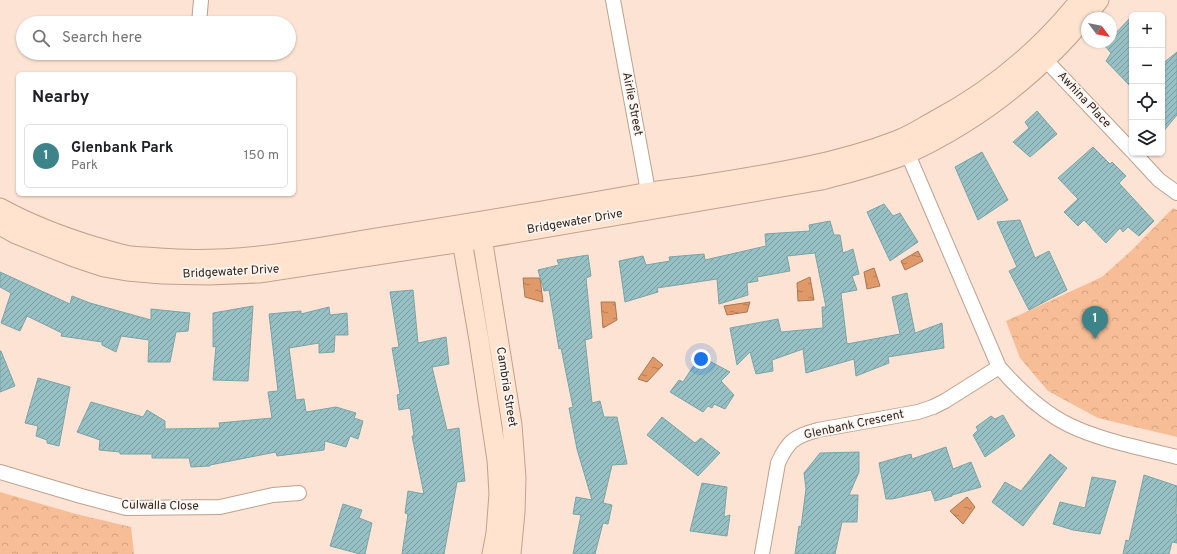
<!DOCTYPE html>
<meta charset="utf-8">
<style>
:root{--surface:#fff;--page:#f2f2f2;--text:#202124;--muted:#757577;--line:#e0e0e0;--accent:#3c8489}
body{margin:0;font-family:Overpass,sans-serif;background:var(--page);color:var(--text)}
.controls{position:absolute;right:12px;top:12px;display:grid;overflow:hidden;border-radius:6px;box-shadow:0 1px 3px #0004}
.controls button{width:36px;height:36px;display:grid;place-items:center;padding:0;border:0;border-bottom:1px solid var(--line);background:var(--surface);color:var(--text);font:20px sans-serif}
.compass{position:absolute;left:1081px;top:12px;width:36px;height:36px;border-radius:50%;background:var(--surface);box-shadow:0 1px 3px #0004;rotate:122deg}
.you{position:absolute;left:701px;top:359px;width:14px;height:14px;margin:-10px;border:3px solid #fff;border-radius:50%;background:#1a73e8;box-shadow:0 0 0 6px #1a73e833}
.badge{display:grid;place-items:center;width:26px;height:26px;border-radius:50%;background:var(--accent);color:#fff;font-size:13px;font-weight:700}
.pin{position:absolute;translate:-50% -33px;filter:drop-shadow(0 1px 2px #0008)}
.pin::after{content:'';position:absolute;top:21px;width:14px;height:12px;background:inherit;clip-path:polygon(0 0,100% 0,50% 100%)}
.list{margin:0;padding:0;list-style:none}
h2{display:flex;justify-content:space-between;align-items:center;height:52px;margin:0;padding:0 16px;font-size:17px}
h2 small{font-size:13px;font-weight:400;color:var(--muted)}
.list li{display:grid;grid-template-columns:26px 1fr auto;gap:12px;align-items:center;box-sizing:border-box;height:64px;margin:0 8px 8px;padding:0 8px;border:1px solid var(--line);border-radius:6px}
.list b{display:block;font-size:15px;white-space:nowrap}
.list p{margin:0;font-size:13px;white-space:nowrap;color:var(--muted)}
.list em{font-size:13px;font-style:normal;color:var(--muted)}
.icon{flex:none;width:22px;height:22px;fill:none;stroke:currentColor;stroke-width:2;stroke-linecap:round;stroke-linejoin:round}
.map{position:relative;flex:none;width:1177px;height:554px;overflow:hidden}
.search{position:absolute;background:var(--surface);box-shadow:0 1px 3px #0004;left:16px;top:16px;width:280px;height:44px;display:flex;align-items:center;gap:10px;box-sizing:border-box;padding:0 14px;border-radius:22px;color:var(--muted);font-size:15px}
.panel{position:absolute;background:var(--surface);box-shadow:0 1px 3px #0004;left:16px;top:72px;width:280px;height:124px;border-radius:6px}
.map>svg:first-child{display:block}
.park{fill:url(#park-crowns)}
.water{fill:url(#water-ripples);stroke:#ab7753}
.building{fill:url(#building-hatch);stroke:#7ba4a7}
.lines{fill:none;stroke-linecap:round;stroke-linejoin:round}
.street-casing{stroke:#bfa18d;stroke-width:16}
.secondary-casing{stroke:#bfa18d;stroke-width:21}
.street{stroke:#fff;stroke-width:14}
.secondary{stroke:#ffe3ce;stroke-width:19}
.labels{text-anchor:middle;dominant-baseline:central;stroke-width:3.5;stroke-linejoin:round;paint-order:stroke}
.street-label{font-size:12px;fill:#30251d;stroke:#fbf5f1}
</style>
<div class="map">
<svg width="1177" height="554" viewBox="0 0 1177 554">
<defs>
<pattern id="park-crowns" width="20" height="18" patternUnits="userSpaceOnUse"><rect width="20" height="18" fill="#f7bd96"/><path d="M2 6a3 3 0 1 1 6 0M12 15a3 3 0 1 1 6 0" fill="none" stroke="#d4a281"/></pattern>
<pattern id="water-ripples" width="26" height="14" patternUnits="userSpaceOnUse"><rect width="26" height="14" fill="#e09a6a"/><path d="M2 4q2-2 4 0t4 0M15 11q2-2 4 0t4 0" fill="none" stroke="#b67d57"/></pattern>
<pattern id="building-hatch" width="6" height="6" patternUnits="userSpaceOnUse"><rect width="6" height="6" fill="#96c0c3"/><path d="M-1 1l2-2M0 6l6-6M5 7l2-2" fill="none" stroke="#7b9c9e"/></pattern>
</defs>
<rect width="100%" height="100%" fill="#fde3d3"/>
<!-- park -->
<path class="park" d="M1173,208L1177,210V437L1098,418L1048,391L1020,358L1006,321L1102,277L1132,250Z
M0,492L76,514L131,527L134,554H0Z"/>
<!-- water -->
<path class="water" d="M918,251L923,261L905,270L901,261Z
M874,268L880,286L867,289L864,272Z
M810,277L814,300L798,301L797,283Z
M523,278H540L543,302L525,297Z
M601,302H615L617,320L603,328Z
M750,302L747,312L727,315L724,306Z
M653,357L663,365L647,382L638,379Z
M967,497L975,507L963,524L950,511Z"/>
<!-- building -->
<path class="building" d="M1132,16V88L1106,61L1111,53L1104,45L1107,42H1111V38Z
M1177,52V115L1162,133V64Z
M1037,111L1057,134L1030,157L1013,142L1029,128L1025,122Z
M1093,147L1110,164L1112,162L1126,176L1119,183L1154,221L1139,236L1128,227L1123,232L1120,228L1106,243L1084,220L1078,226L1064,212L1078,199L1058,178Z
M982,152L1008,200L978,220L955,167Z
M884,204L893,216L900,213L918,242L890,261L867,212Z
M1020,220L1035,258L1049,251L1067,290L1029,310L1009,271L1017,267L997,222Z
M830,221L834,235H840L843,253L853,249L859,274L852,276L857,290L841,293L847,344L900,334L892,297L907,293L915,333L942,323L944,348L888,357L889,363L856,376L854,359L806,373L803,349L772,360L773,371L756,374L750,352L737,365L730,328L778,319L781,332L823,328L822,307H826L815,253L787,256L790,271L757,277L758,281L747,283L748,295L719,304L717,279L657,288L658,292L625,302L619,261L643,256L646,265L670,261L669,257L704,254L705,260L766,246L765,234L810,231L809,225Z
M588,255L591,276L586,278L592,338L585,340L592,403L600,401L604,417H617L627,464L612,465L603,503L612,505L608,524L603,523L595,554H573L581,515L573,514L576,497L592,500L577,449L569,408L573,407L561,348L559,349L549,290L544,291L538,270L559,265L557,260Z
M0,272L70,304L72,296L90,303L151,320V309L190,313L188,331L176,332L170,362H148L149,340L121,336L116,352L102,345V342L61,336L62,333L27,316L20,331L1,323L11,293L0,287Z
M413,290L418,343L446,337L449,364L432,367L447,430L459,428L465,481L457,482L444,554H402L408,514L405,513L408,491L424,494L412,436H414L410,408L399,410L397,395L400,394L392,348L399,347L390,292Z
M253,306L248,381L213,380L216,346L213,347V313Z
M329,307L330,315L347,313L348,335H335L334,352L319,353V343L289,348L296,400L304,399L306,412L336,407L356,413L354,418L363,421L358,439L350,436L346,447L325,441L324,450L277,456L276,452L210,465V466L191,467L189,458H152V454H120V452L99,450L100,440L77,432L91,402L143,417L147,410L165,421V429L220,428L219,423L272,418L268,392L278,391L269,314L301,311V314Z
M0,351H1L15,386L0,392Z
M700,356L730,372L721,381L734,395L725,409L714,404L712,408L708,406L703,412L670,392L679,380L683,382Z
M38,378L70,387L59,446L47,443V440L36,436L38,426L25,423Z
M1003,415L1015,436L985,457L973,435L978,430L976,427L991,416L995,419Z
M662,417L695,443L701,438L720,453L698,476L647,435Z
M946,447L953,469L971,462L981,487L952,495V496L935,501L931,490L892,499H886L879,463L911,454L912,459Z
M859,452V472L849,495H858L857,522H842L835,554H795L799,526L801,527L806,489L804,473L820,453Z
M1050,454L1067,468L1023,526L992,502L1005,482L1021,491Z
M1144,475L1177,486L1176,514L1177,515V543L1172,542L1169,554H1123L1126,540L1129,541Z
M1092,477L1116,481L1100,534L1073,530L1053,524L1060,502L1085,508Z
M702,483L727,487L724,517L730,515L727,536L690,531Z
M343,504L362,510L359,518L372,523L365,554H360L330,546Z"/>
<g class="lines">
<!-- street casing -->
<g class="street-casing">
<path id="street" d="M613,0L646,180L649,202
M199,23L201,0
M1039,53L1132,151
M904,145L999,367C1019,390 1042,412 1069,425C1102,441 1142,448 1177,457
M1134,153L1159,180L1177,193
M0,472L81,496L126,508L220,507L273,495L299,493
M762,554L778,463C788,441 795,436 818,430L918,412L933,407L945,401L999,367"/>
</g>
<!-- secondary casing -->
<g class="secondary-casing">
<path id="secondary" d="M0,208C31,225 63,237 96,247C107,250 119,254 130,256C139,257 149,257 159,258C235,264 307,250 382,237C466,224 549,210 633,195C654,191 675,189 696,186C764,175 834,165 898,140C911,135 923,127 934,121C991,91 1040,50 1080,0
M0,225L16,234L74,257L104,267L127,271L162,274L208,275L259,273L462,242L822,180C851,172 881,165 909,153C984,118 1048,66 1099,0
M480,225L512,425L516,478L515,512L511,554
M460,229L479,340L497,460L499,494L496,533L492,554"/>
</g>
<!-- street -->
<use href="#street" class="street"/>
<!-- secondary -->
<use href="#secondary" class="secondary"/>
</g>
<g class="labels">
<!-- street labels -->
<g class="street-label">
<text transform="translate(1084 100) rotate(47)">Awhina Place</text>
<text transform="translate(632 104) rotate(79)">Airlie Street</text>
<text transform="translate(575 222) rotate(-10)">Bridgewater Drive</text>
<text transform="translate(231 272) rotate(-3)">Bridgewater Drive</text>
<text transform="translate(506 387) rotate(81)">Cambria Street</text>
<text transform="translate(854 425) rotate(-12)">Glenbank Crescent</text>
<text transform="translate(160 506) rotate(1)">Culwalla Close</text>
</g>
</g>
</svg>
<div class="controls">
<button>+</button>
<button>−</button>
<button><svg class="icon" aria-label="locate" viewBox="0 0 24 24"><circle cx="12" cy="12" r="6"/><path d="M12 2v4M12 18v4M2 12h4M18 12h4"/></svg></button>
<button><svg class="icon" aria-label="layers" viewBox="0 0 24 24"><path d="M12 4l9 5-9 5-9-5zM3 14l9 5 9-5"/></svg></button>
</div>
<svg class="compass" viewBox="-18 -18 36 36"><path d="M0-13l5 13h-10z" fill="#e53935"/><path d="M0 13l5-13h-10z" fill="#757577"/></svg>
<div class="you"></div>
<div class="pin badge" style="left:1095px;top:339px">1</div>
<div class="search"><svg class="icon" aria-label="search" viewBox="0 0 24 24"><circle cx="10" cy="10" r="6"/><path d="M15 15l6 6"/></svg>Search here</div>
<section class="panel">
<h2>Nearby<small></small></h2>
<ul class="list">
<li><span class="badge">1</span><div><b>Glenbank Park</b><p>Park</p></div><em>150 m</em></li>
</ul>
</section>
</div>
